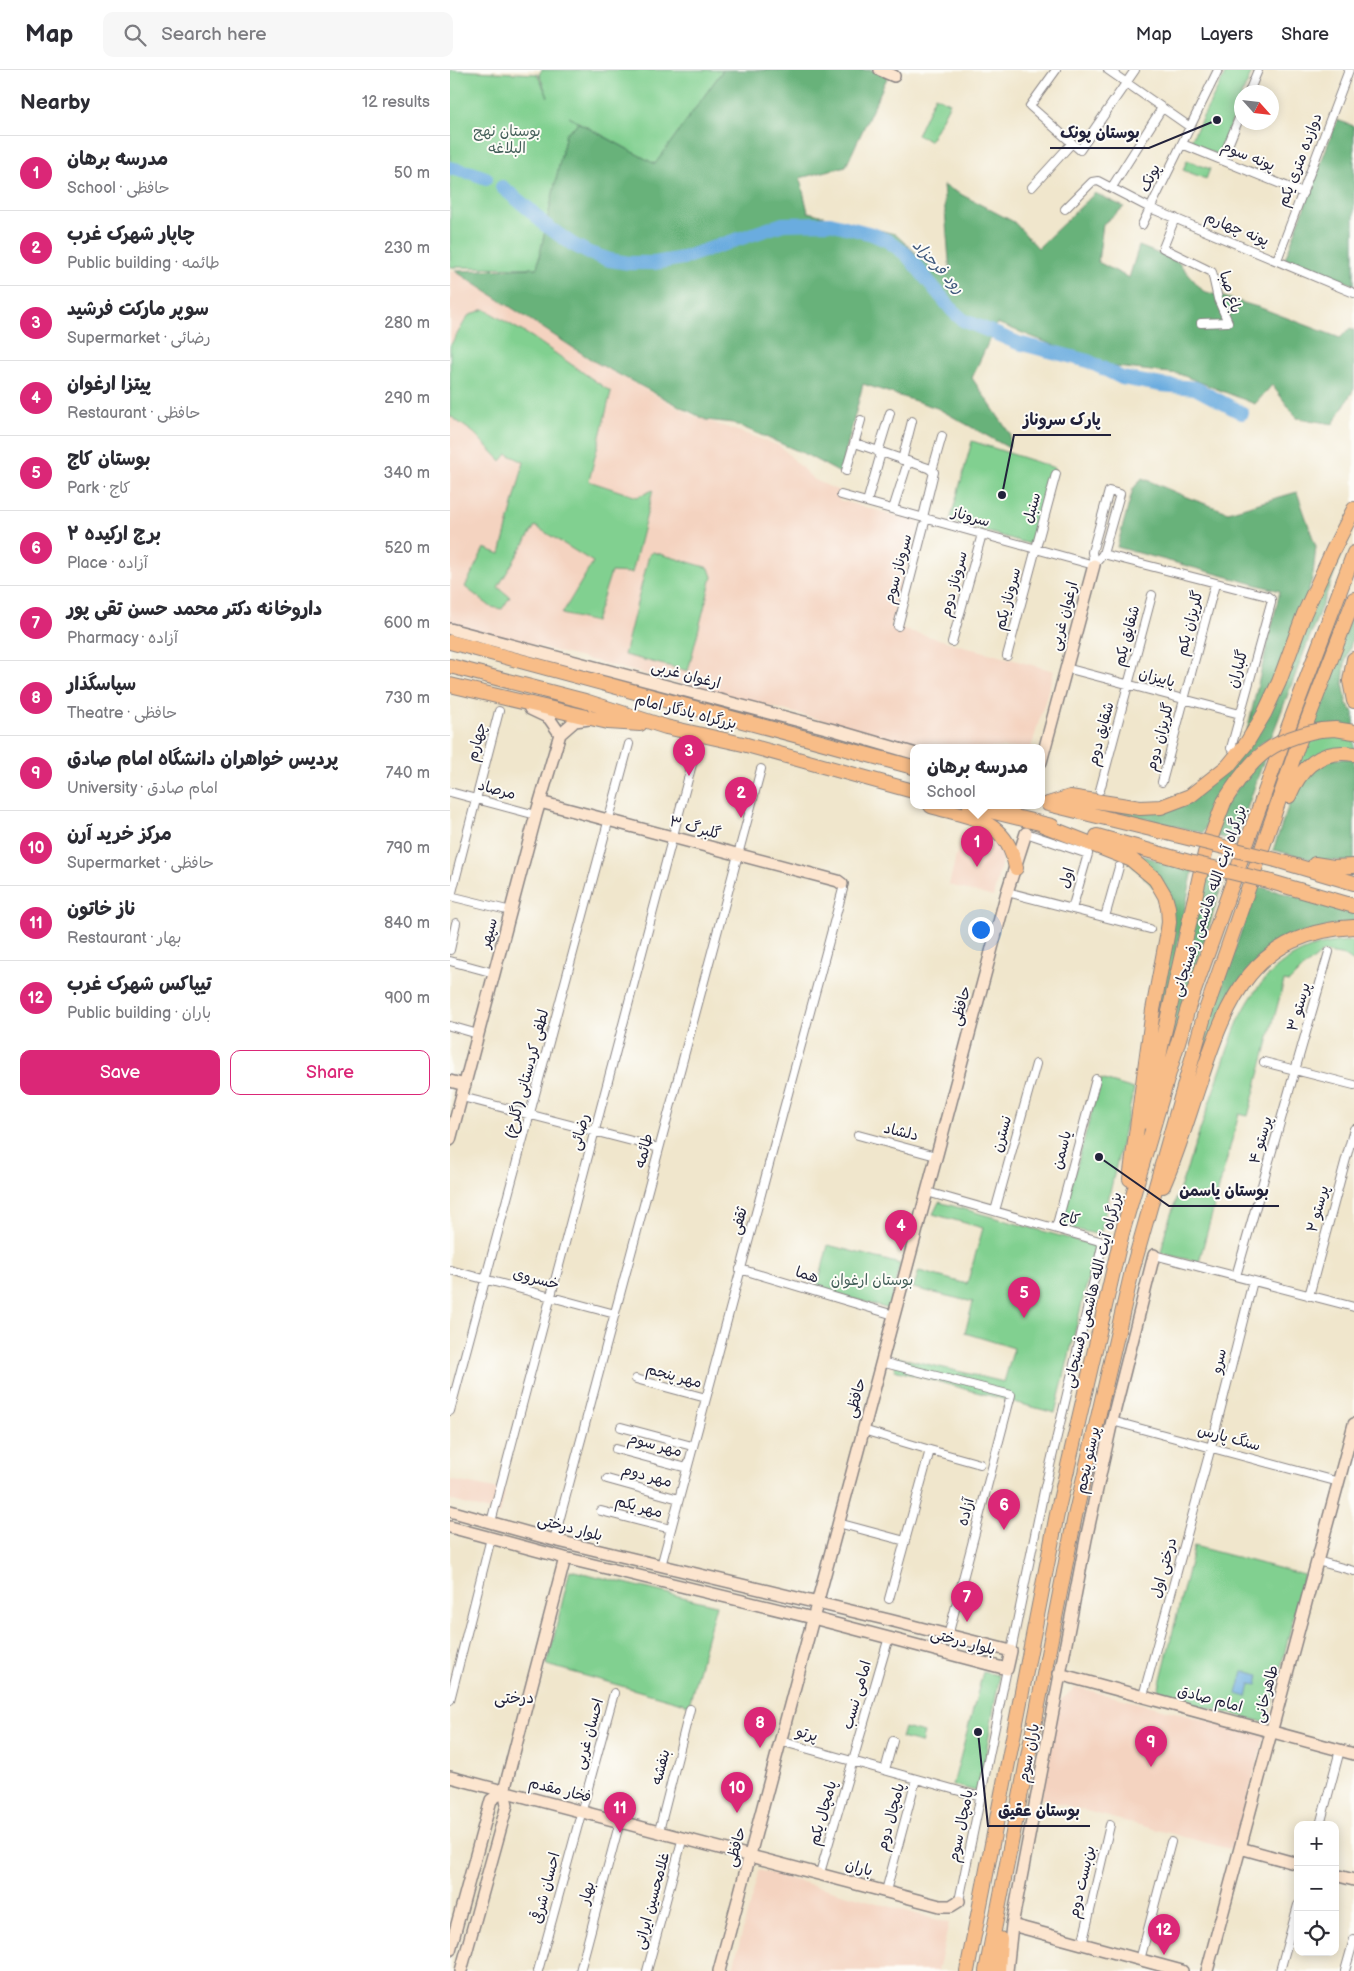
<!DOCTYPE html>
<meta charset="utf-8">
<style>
:root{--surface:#fff;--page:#f7f7f7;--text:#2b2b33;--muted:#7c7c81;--line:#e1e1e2;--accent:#db2777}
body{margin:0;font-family:"Balsamiq Sans","Playpen Sans Arabic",sans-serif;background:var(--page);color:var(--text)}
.controls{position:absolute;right:15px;bottom:15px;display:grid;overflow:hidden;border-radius:10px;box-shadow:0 2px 12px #0003}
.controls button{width:45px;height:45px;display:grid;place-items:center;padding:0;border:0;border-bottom:1px solid var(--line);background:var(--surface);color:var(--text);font:25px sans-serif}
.compass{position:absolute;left:784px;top:15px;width:45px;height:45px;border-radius:50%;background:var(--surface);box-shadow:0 2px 12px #0003;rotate:117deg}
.you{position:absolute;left:530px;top:859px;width:18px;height:18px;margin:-12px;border:4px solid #fff;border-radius:50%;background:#1a73e8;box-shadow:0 0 0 8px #1a73e833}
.badge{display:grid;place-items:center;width:32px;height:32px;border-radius:50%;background:var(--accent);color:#fff;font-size:16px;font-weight:700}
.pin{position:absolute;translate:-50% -41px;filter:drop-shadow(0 1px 2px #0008)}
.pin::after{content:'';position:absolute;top:26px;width:18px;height:15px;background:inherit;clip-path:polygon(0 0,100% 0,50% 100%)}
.popup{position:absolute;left:460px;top:674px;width:135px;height:65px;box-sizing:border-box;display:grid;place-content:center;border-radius:10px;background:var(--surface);filter:drop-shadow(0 1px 4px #0005);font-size:16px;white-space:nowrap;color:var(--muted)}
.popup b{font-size:19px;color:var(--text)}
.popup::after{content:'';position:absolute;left:50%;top:100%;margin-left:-10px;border:10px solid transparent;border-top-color:var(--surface)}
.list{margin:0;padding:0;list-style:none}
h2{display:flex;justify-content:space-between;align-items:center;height:65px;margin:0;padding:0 20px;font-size:21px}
h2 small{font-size:16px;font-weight:400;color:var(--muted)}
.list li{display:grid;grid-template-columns:32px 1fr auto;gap:15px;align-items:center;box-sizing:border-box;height:75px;padding:0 20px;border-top:1px solid var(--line)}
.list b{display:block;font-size:19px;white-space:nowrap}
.list p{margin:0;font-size:16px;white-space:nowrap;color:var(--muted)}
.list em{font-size:16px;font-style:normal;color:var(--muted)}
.actions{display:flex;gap:10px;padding:15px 20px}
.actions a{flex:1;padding:11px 0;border:1px solid var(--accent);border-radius:10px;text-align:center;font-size:18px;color:var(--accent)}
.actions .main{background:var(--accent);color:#fff}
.icon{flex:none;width:28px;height:28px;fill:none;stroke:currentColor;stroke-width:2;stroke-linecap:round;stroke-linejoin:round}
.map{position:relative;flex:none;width:904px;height:1901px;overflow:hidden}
header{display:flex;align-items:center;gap:30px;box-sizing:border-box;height:70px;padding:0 25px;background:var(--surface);border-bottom:1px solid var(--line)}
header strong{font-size:24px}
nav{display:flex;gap:28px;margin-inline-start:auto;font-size:18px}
.search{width:350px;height:45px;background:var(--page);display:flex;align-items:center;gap:12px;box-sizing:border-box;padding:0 18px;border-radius:10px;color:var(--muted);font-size:19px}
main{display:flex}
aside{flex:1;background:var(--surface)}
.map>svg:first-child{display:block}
.built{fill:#f4d3c0}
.green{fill:#81d090;stroke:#527966}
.forest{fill:#68b27a;stroke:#456a5a}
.water{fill:#6bacdf;stroke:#46678d}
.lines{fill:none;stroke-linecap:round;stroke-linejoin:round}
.river{stroke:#6bacdf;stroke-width:14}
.street-casing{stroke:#898484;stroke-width:10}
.secondary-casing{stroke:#898484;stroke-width:14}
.highway-casing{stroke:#898484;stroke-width:16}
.street{stroke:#fff;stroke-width:8}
.secondary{stroke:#fce5cf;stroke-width:11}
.highway{stroke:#f8bd88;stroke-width:14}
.highway-bridge-casing{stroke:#898484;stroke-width:16;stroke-linecap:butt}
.highway-bridge{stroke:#f8bd88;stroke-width:14}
.labels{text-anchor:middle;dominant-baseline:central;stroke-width:4;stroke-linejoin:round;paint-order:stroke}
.park-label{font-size:15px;fill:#435f59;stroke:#fdfcf7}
.street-label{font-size:15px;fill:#22223b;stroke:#fdfcf7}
.water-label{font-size:16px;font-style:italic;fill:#3f597d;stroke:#fdfcf7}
.neighbourhood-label{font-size:16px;fill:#22223b;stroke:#fdfcf7}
.leader{fill:none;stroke:#22223b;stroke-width:2}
.callout-dot{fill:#22223b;stroke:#fdfcf7;stroke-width:2}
.callout-label{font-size:16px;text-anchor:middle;font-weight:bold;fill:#22223b;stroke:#fdfcf7;stroke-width:4;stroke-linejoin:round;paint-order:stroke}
</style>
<header>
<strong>Map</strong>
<div class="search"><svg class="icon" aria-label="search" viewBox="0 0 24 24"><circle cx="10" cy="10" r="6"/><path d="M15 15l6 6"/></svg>Search here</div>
<nav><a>Map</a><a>Layers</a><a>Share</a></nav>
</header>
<main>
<aside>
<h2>Nearby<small>12 results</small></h2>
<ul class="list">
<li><span class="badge">1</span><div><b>مدرسه برهان</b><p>School · حافظی</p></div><em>50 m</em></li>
<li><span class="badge">2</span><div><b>چاپار شهرک غرب</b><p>Public building · طائمه</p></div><em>230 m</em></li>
<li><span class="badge">3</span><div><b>سوپر مارکت فرشید</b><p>Supermarket · رضائی</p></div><em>280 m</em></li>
<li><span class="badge">4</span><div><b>پیتزا ارغوان</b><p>Restaurant · حافظی</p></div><em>290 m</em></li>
<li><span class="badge">5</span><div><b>بوستان کاج</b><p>Park · کاج</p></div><em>340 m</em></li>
<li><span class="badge">6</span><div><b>برج ارکیده ۲</b><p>Place · آزاده</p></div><em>520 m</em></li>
<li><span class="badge">7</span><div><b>داروخانه دکتر محمد حسن تقی پور</b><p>Pharmacy · آزاده</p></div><em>600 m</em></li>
<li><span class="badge">8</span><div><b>سپاسگذار</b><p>Theatre · حافظی</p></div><em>730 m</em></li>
<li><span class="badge">9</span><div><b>پردیس خواهران دانشگاه امام صادق</b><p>University · امام صادق</p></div><em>740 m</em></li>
<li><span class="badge">10</span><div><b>مرکز خرید آرن</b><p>Supermarket · حافظی</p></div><em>790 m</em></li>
<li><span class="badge">11</span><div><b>ناز خاتون</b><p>Restaurant · بهار</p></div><em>840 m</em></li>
<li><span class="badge">12</span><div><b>تیپاکس شهرک غرب</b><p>Public building · باران</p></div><em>900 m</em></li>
</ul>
<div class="actions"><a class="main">Save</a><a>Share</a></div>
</aside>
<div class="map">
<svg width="904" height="1901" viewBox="0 0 904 1901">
<rect width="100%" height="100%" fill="#fdfcf7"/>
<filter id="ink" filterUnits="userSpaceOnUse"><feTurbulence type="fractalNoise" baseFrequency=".02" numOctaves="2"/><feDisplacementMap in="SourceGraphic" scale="10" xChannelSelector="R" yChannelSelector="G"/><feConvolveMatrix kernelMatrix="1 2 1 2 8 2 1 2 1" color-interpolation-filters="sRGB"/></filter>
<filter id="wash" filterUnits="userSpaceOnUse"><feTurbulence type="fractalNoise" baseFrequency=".0096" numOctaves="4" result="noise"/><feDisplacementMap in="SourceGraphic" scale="20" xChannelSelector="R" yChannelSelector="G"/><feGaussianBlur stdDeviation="1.12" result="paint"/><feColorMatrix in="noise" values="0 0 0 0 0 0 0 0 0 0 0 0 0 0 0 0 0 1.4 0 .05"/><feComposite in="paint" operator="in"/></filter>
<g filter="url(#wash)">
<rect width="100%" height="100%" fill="#f0e6cc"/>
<!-- built -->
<path class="built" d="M0,200L5,201L142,291L244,346L330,376L363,409L391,422L389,430L470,452L441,556L604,601L581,678H480L0,554Z
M512,761L550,771L555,779L543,827L499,815Z
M0,1410L55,1421L50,1444L0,1430Z
M626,1617L815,1665L783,1780L591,1729L609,1632Z
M309,1800L499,1853L488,1901H282Z"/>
<!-- green -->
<path class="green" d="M0,0L87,4L98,27L89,4L92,0H273L205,94L119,47L129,53L116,63L87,198L0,197Z
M777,0H803L793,22H792L791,27L769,85L739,74Z
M485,26L500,33L480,71L467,65Z
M737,90L760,99L756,109L733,100Z
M34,239L82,267L161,322L139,411L187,427L203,420L182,503L161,502L145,552L112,544L143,492L85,456L48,517L60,527L52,539L41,537L15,517L34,478L50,484L74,392L57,384L51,391L24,363L0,346V276L18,246Z
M522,371L605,398L583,475L500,451Z
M203,482L259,498L262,507L238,601L174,585L199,485Z
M868,664L904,667V679L843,708L854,666Z
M904,871V892L895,886L873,882L852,899L839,912L834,911L798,1046L789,1044L749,1192L711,1183L716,1159L781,970C801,912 839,871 904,871Z
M651,1009L684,1019L650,1165L610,1156Z
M489,1132L646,1176L605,1343L444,1300L447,1287L554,1312L564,1278L515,1263L523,1232L463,1218L469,1201L517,1214L533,1158L483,1144Z
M378,1175L450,1194L439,1239L367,1218Z
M744,1476L854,1505L817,1653L707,1625Z
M120,1500L266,1535L239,1635L97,1595Z
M533,1602L548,1605L549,1609L529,1722L503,1715Z
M454,1658L474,1663L471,1673L451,1668Z"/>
<!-- forest -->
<path class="forest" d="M273,0H421L438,6L396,96L350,108L358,142L445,164L492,207L500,203L493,115L564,152L588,178L645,123L674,137L653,154L648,192L679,208L689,176L727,191L753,221L811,238L890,268L900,258L904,260V319L883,354L847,348L822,315L805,334L729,304L657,296L547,253L522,308L560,364L559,378L487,338L413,314L390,403L355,384L283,353L256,350L145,292L5,201L87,198L116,63L129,53L205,94Z
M887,50L904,56V215L835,189Z
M692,408L739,428L778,442L847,422L866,477L863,505L856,530L824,615L796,665L830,521L667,477L683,419Z
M904,452L822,666C782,691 770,722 753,763L625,731L720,738L798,677L884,483Z
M904,538V565L895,593L893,613L897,634L904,643V657L860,655Z
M817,681L786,771L762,765L776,733Z
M904,688V792L860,789L823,780L845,717L873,690Z
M665,778L743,800L690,1061L721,835Z
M751,802L774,808L702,1038Z
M807,816L904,842V853L878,856L792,909L716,1099L755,965Z"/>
<!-- water -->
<path class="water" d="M793,1601L809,1605L807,1615L800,1614L797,1627L787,1624Z"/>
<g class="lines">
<!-- river -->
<path class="river" d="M0,98L22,103L36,108
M52,117L80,140L94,154L122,174L139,183L160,190L179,193H204L233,188L333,154L380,153L422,164L438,171L456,184L503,241L513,250L568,273L638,291L672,308L711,315L745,318L792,343"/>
</g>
</g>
<g filter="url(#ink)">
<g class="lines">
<!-- street casing -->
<g class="street-casing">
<path id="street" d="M658,0L740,57
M799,22L808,0
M622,73L630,80L685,0
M732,74L853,123
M772,90L792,41
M582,117L622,73L580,36L606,0
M662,117L712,38
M615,139L642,112L648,111L700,138L904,223
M725,148L713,178L762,202L768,229L778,252L751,253
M692,155L768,0
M827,190L899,0
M405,373L478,398L484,402L473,447
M428,382L440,343
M452,390L462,351
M396,401L411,350
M482,401L492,366
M659,421L670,424L653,484L644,495L642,482Z
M391,425L644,495
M417,432L431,383
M443,439L458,392
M653,484L817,526L821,529V533L781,678
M448,556L476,448
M502,572L532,464
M557,586L606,404
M616,598L790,644
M712,712L765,514
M650,720L702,525
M0,722L86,745
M576,763L638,784L622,839
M557,822L700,859
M0,826L61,841
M1,826L49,641
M655,847L669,797
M0,880L6,853
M0,891L44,903
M0,956L28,964
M814,992L904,1015
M12,1027L209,1078
M408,1065L486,1086
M477,1122L653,1172L594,1421L561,1581
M545,1141L586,994
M606,1158L646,1009
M704,1185L904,1237
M290,1199L444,1245
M0,1200L165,1244
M786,1206L879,882
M859,1226L904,1059
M431,1292L561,1325L498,1566
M186,1309L256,1328
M0,1341L179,674
M662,1351L889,1412
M171,1357L242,1376
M413,1360L480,1380L439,1529
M166,1379L237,1398
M480,1380L530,1394
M157,1409L229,1429
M151,1441L221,1459
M41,1452L246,679
M388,1453L455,1471
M104,1470L311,699
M867,1491L904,1501
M211,1496L393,819L392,814
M693,1626L761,1377L803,1211
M0,1630L41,1468
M330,1671L531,1727
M435,1700L443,1671
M870,1755L890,1680
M209,1761L240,1639
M370,1803L439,1567
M436,1821L466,1709
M509,1831L557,1599
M632,1875L660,1755
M690,1890L721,1772
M88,1901L164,1623
M130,1901L170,1751
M197,1901L233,1767
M830,1901L848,1835
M895,1901L904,1869"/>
</g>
<!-- secondary casing -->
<g class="secondary-casing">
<path id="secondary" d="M430,0L444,6
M0,559L384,660L463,683
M80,639L99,648L110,664
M591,692L644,495
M90,732L388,811L392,814
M0,1011L15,1015
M0,1070L86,745L110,664L125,651L139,649
M0,1441L104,1470L439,1550L561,1581L557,1599L363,1548L115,1488L0,1457
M609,1604L904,1684
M0,1707L490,1836H501L509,1831
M790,1778L848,1794
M885,1805L904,1810
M562,1855L732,1901
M0,1880L41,1730L54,1721
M11,1901L57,1735L54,1721L115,1488
M269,1901L557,822L576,763
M557,1901L562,1855L636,1469L662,1351L704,1185
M757,1901L904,1354"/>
</g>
<!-- highway casing -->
<g class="highway-casing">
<path id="highway" d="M0,572L463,697
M904,589L900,611L904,631
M0,596L135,631L216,657L293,674L463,721
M0,615L158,652L190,654
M871,660L885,659L904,662
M839,726C851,697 871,678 904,684
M598,734L620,727L690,738L711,737L740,726L778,696L796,674L814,644L829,612L854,544L883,480L904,439
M598,734L746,770
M481,736C522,748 557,749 566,798
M520,736L602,756
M593,755L682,790L705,809L715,826L718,837L719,852L717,866L703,940L680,1109
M647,766L739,792
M826,790L904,813
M865,794L883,797L904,796
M818,811L904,836
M697,1052L711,977L755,783L774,732
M713,1116C728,1082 738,1047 750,1012C777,928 804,862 904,857
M517,1901L608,1439L672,1163L738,938L832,674L904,483
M536,1901L625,1446L682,1201L755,943L848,675L904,529
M548,1901L550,1869"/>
</g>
<!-- street -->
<use href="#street" class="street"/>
<!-- secondary -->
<use href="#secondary" class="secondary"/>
<!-- highway -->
<use href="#highway" class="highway"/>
<!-- highway-bridge casing -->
<g class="highway-bridge-casing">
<path id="highway-bridge" d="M774,732C801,688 819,670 871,660
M746,770L826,790
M739,792L818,811"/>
</g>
<!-- highway-bridge -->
<use href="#highway-bridge" class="highway-bridge"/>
</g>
</g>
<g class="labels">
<!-- park labels -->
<g class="park-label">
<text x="57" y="61">بوستان نهج<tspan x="57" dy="17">البلاغه</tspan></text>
<text x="422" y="1210">بوستان ارغوان</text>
</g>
<!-- street labels -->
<g class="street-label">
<text transform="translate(798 86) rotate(22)">پونه سوم</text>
<text transform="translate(850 90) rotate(-69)">دوازده متری یکم</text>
<text transform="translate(700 108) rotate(-64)">پونک</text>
<text transform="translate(787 159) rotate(22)">پونه چهارم</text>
<text transform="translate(780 222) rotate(73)">باغ صبا</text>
<text transform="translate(582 438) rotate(-75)">سنبل</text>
<text transform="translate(521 447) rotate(16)">سروناز</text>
<text transform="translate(448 499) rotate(-75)">سروناز سوم</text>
<text transform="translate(504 514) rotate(-75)">سروناز دوم</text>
<text transform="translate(558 529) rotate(-75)">سروناز یکم</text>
<text transform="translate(614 546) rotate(-75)">ارغوان غربی</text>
<text transform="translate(740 553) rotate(-75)">گلریزان یکم</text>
<text transform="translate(677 566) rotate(-75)">شقایق یکم</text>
<text transform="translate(788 599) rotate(-74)">گلباران</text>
<text transform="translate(236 605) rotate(15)">ارغوان غربی</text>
<text transform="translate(707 608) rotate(15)">پاییزان</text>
<text transform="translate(236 642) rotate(14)">بزرگراه یادگار امام</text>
<text transform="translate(651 664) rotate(-75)">شقایق دوم</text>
<text transform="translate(710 667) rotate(-75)">گلریزان دوم</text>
<text transform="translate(27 672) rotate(-75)">چهارم</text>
<text transform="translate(47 720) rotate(15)">مرصاد</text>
<text transform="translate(245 758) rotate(15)">گلبرگ ۳</text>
<text transform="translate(617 808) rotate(-73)">اول</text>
<text transform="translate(759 831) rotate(-71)">بزرگراه آیت الله هاشمی رفسنجانی</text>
<text transform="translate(39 863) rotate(-75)">سپهر</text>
<text transform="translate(511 936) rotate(-75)">حافظی</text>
<text transform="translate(849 937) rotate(-74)">پرستو ۳</text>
<text transform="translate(77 1004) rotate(-75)">لطفی کردستانی (گلرخ)</text>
<text transform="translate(130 1062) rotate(-75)">رضائی</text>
<text transform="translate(451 1062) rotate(14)">دلشاد</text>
<text transform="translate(552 1064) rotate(-74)">نسترن</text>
<text transform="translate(811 1070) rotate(-74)">پرستو ۴</text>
<text transform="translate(612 1080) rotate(-75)">یاسمن</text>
<text transform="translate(194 1081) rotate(-75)">طائمه</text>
<text transform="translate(868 1139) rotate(-75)">پرستو ۲</text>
<text transform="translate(620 1148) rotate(16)">کاج</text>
<text transform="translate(289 1151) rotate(-75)">ثقفی</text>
<text transform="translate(357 1205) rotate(17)">هما</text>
<text transform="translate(86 1209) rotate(15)">خسروی</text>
<text transform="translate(643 1220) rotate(-76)">بزرگراه آیت الله هاشمی رفسنجانی</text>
<text transform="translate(769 1291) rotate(-76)">سرو</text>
<text transform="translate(224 1306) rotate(15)">مهر پنجم</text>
<text transform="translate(406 1328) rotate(-75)">حافظی</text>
<text transform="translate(779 1368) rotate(15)">سنگ پارس</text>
<text transform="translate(205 1375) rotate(15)">مهر سوم</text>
<text transform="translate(638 1390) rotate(-78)">پرستو پنجم</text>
<text transform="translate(197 1406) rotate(15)">مهر دوم</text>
<text transform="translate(189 1437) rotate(15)">مهر یکم</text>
<text transform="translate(516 1442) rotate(-75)">آزاده</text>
<text transform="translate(120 1458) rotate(15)">بلوار درختی</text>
<text transform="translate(714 1498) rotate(-75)">درختی اول</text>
<text transform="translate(513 1572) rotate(15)">بلوار درختی</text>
<text transform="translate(816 1624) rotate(-75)">طاهرخانی</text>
<text transform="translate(407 1625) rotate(-74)">امامی نسب</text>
<text transform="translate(760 1629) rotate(15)">امام صادق</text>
<text transform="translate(139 1664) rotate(-74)">احسان غربی</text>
<text transform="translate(357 1664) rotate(16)">پرتو</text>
<text transform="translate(579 1683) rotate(-79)">باران سوم</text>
<text transform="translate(211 1697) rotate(-76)">بنفشه</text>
<text transform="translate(110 1720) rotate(14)">فخار مقدم</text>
<text transform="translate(373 1743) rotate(-74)">پامچال یکم</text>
<text transform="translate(441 1747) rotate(-75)">پامچال دوم</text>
<text transform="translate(511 1756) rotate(-78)">پامچال سوم</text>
<text transform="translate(286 1777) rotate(-75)">حافظی</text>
<text transform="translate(409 1798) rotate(15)">باران</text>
<text transform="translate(632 1812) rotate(-77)">بن‌بست دوم</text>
<text transform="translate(96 1818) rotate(-75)">احسان شرقی</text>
<text transform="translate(137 1823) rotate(-75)">بهار</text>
<text transform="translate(202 1831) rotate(-75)">غلامحسین ایرانی</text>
</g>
<!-- water labels -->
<g class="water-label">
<text transform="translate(488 197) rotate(47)">رود فرحزاد</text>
</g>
<!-- neighbourhood labels -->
<g class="neighbourhood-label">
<text x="64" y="1628">درختی</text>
</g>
</g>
<!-- callouts -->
<path class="leader" d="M767 50L699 78H600M552 425L564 365H661M649 1087L719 1136H829M528 1662L538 1756H640"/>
<g class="callout-dot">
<circle cx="767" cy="50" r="5"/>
<circle cx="552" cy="425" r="5"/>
<circle cx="649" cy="1087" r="5"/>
<circle cx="528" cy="1662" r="5"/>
</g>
<g class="callout-label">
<text x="650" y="68">بوستان پونک</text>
<text x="612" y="355">پارک سروناز</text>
<text x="774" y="1126">بوستان یاسمن</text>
<text x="589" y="1746">بوستان عقیق</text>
</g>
</svg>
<div class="controls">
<button>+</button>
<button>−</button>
<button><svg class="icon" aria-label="locate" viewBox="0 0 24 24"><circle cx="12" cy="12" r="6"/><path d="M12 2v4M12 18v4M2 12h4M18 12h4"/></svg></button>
</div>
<svg class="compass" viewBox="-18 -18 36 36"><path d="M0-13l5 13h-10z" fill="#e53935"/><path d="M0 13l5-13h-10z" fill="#7c7c81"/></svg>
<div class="you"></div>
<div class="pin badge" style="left:527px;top:797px">1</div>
<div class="popup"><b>مدرسه برهان</b>School</div>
<div class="pin badge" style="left:291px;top:748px">2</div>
<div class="pin badge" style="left:239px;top:706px">3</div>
<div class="pin badge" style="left:451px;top:1181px">4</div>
<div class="pin badge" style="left:574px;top:1248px">5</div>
<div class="pin badge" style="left:554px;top:1460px">6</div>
<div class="pin badge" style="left:517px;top:1552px">7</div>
<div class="pin badge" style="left:310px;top:1678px">8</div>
<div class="pin badge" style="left:701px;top:1697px">9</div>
<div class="pin badge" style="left:287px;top:1743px">10</div>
<div class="pin badge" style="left:170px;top:1763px">11</div>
<div class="pin badge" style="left:714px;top:1885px">12</div>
</div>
</main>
